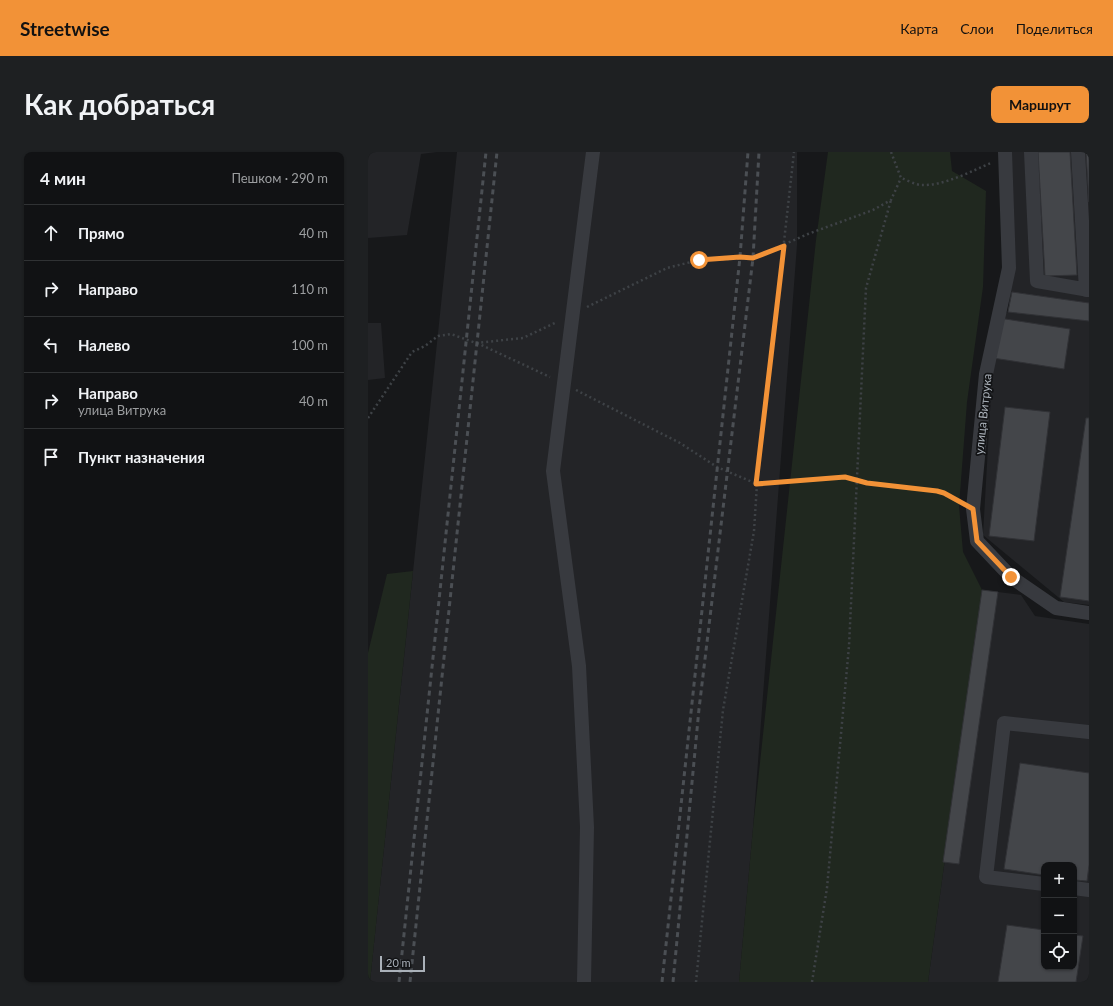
<!DOCTYPE html>
<html lang="ru">
<meta charset="utf-8">
<style>
:root{--surface:#111214;--page:#1e2022;--text:#f1f3f6;--muted:#9c9ea0;--line:#303234;--accent:#f29237}
body{margin:0;font-family:Lato,sans-serif;background:var(--page);color:var(--text)}
.controls{position:absolute;right:12px;bottom:12px;display:grid;overflow:hidden;border-radius:8px;box-shadow:0 1px 3px #0004}
.controls button{width:36px;height:36px;display:grid;place-items:center;padding:0;border:0;border-bottom:1px solid var(--line);background:var(--surface);color:var(--text);font:20px sans-serif}
.scale{position:absolute;left:12px;bottom:10px;width:45px;box-sizing:border-box;padding-left:4px;border:2px solid #aab1b9;border-top:0;font-size:11px;line-height:14px;white-space:nowrap;color:#aab1b9;-webkit-text-stroke:3px #121315;paint-order:stroke}
.stop{position:absolute;width:12px;height:12px;margin:-9px;border:3px solid #f29237;border-radius:50%;background:#fff}
.stop.end{background:#f29237;border-color:#fff;box-shadow:0 1px 4px #0008}
.list{margin:0;padding:0;list-style:none}
h2{display:flex;justify-content:space-between;align-items:center;height:52px;margin:0;padding:0 16px;font-size:17px}
h2 small{font-size:13px;font-weight:400;color:var(--muted)}
.list li{display:grid;grid-template-columns:26px 1fr auto;gap:12px;align-items:center;box-sizing:border-box;height:56px;padding:0 16px;border-top:1px solid var(--line)}
.list b{display:block;font-size:15px;white-space:nowrap}
.list p{margin:0;font-size:13px;white-space:nowrap;color:var(--muted)}
.list em{font-size:13px;font-style:normal;color:var(--muted)}
.icon{flex:none;width:22px;height:22px;fill:none;stroke:currentColor;stroke-width:2;stroke-linecap:round;stroke-linejoin:round}
.map{position:relative;flex:none;width:721px;height:830px;overflow:hidden;border-radius:8px}
header{display:flex;align-items:center;gap:24px;box-sizing:border-box;height:56px;padding:0 20px;background:var(--accent);color:#111}
header strong{font-size:19px}
nav{display:flex;gap:22px;margin-inline-start:auto;font-size:14px}
.intro{display:flex;align-items:center;justify-content:space-between;box-sizing:border-box;height:96px;padding:0 24px}
h1{margin:0;font-size:28px}
.button{padding:10px 18px;border-radius:8px;background:var(--accent);color:#111;font-size:14px;font-weight:700}
main{display:flex;gap:24px;padding:0 24px}
aside{flex:1;background:var(--surface);border-radius:8px;box-shadow:0 1px 3px #0004}
.map>svg:first-child{display:block}
.built{fill:#232427;fill-rule:evenodd}
.green{fill:#20281f}
.building{fill:#44464a;stroke:#313236}
.lines{fill:none;stroke-linecap:round;stroke-linejoin:round}
.path{stroke:#3e4246;stroke-width:2.5;stroke-dasharray:2 3;stroke-linecap:butt}
.minor{stroke:#383a3f;stroke-width:14}
.rail{stroke:#4b4f54;stroke-width:3;stroke-dasharray:5 4;stroke-linecap:butt}
.route{stroke:#f29237;stroke-width:5}
.labels{text-anchor:middle;dominant-baseline:central;stroke-width:3.5;stroke-linejoin:round;paint-order:stroke}
.street-label{font-size:12px;fill:#aab1b9;stroke:#121315}
</style>
<header>
<strong>Streetwise</strong>
<nav><a>Карта</a><a>Слои</a><a>Поделиться</a></nav>
</header>
<div class="intro"><h1>Как добраться</h1><a class="button">Маршрут</a></div>
<main>
<aside>
<h2>4 мин<small>Пешком · 290 m</small></h2>
<ul class="list">
<li><svg class="icon" aria-label="ahead" viewBox="0 0 24 24"><path d="M12 20V5M6 11l6-6 6 6"/></svg><div><b>Прямо</b></div><em>40 m</em></li>
<li><svg class="icon" aria-label="right" viewBox="0 0 24 24"><path d="M7 20v-9h11M14 6l5 5-5 5"/></svg><div><b>Направо</b></div><em>110 m</em></li>
<li><svg class="icon" aria-label="left" viewBox="0 0 24 24"><path d="M17 20v-9H6M10 6l-5 5 5 5"/></svg><div><b>Налево</b></div><em>100 m</em></li>
<li><svg class="icon" aria-label="right" viewBox="0 0 24 24"><path d="M7 20v-9h11M14 6l5 5-5 5"/></svg><div><b>Направо</b><p>улица Витрука</p></div><em>40 m</em></li>
<li><svg class="icon" aria-label="arrive" viewBox="0 0 24 24"><path d="M6 21V4h12l-3 4 3 4H6"/></svg><div><b>Пункт назначения</b></div></li>
</ul>
</aside>
<div class="map">
<svg width="721" height="830" viewBox="0 0 721 830">
<rect width="100%" height="100%" fill="#17181a"/>
<!-- built -->
<path class="built" d="M0,0H69L53,2L39,83L0,86Z
M89,0H429V93L385,676L371,830H2Z
M638,0H721V453L696,450L615,383L625,206L631,163L640,160L643,129Z
M0,171H13L17,226L0,228Z
M614,438L653,443L667,464L721,472V830H560ZM676,713H706V815H676Z"/>
<!-- green -->
<path class="green" d="M460,0H582L584,19L618,39L615,135L599,250L591,354L595,400L614,438L560,830H371L385,676L448,88Z
M45,419L2,830H0V501L19,422Z"/>
<!-- building -->
<path class="building" d="M670,0H702L709,123L677,124Z
M718,0H721V50Z
M644,140L721,151V169L640,160Z
M631,166L702,177L696,217L625,206Z
M637,255L682,260L666,389L621,384Z
M718,266H721V449L692,445Z
M614,438L630,440L591,712L575,710Z
M652,611L721,621V713L719,729L706,728V713H676V723L636,717Z
M639,773L676,778V815H706V783L715,784L708,830H630Z"/>
<g class="lines">
<!-- path -->
<path class="path" d="M523,0L533,26C539,28 547,33 554,33C575,34 604,19 623,11
M219,155L299,116L331,108L385,106L440,82L505,58L523,48L533,26
M109,191L182,225
M208,238L312,291L349,315L389,332L477,325L499,331L569,339L592,350
M0,266L44,200L57,194L70,184L83,182L108,191L155,186L189,170
M328,830L355,558L386,379L389,332L426,0
M444,830L459,736L481,494L498,136L523,48"/>
<!-- minor -->
<path class="minor" d="M637,0L641,116L618,222L605,357L609,389L643,425L688,456L721,461
M663,0L669,129L721,138
M710,0L718,138
M676,732L618,725L636,571L721,580
M706,736L721,738
M216,830L219,675L211,514L185,319L225,0"/>
<!-- rail -->
<path class="rail" d="M31,830L118,0
M42,830L129,0
M294,830L372,105L380,0
M305,830L331,557L385,106L391,0"/>
</g>
<g class="lines">
<!-- route -->
<path class="route" d="M331,108L372,105L385,106L416,94L388,332L477,325L499,331L569,339L576,341L605,357L609,389L643,425"/>
</g>
<g class="labels">
<!-- street labels -->
<g class="street-label">
<text transform="translate(615 262) rotate(-84)">улица Витрука</text>
</g>
</g>
</svg>
<div class="controls">
<button>+</button>
<button>−</button>
<button><svg class="icon" aria-label="locate" viewBox="0 0 24 24"><circle cx="12" cy="12" r="6"/><path d="M12 2v4M12 18v4M2 12h4M18 12h4"/></svg></button>
</div>
<div class="scale">20 m</div>
<div class="stop" style="left:331px;top:108px"></div>
<div class="stop end" style="left:643px;top:425px"></div>
</div>
</main>
